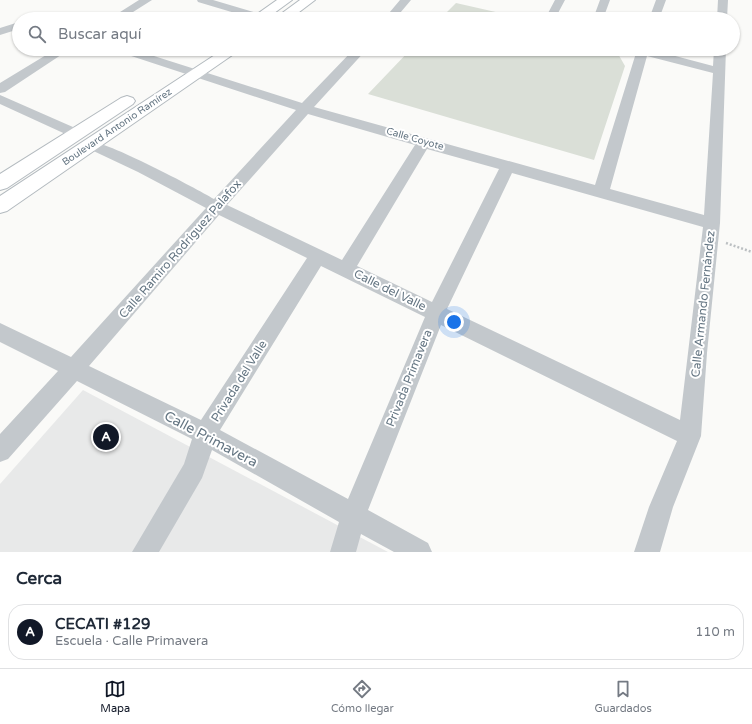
<!DOCTYPE html>
<html lang="es">
<meta charset="utf-8">
<style>
:root{--surface:#fff;--page:#f6f6f7;--text:#1f2937;--muted:#747a83;--line:#e0e1e3;--accent:#111827}
body{margin:0;font-family:"Varela Round",sans-serif;background:var(--page);color:var(--text)}
.you{position:absolute;left:454px;top:322px;width:14px;height:14px;margin:-10px;border:3px solid #fff;border-radius:50%;background:#1a73e8;box-shadow:0 0 0 6px #1a73e833}
.badge{display:grid;place-items:center;width:26px;height:26px;border-radius:50%;background:var(--accent);color:#fff;font-size:13px;font-weight:700}
.pin{position:absolute;translate:-50% -50%;border:2px solid #fff;box-shadow:0 1px 4px #0006}
.list{margin:0;padding:0;list-style:none}
h2{display:flex;justify-content:space-between;align-items:center;height:52px;margin:0;padding:0 16px;font-size:17px}
h2 small{font-size:13px;font-weight:400;color:var(--muted)}
.list li{display:grid;grid-template-columns:26px 1fr auto;gap:12px;align-items:center;box-sizing:border-box;height:56px;margin:0 8px 8px;padding:0 8px;border:1px solid var(--line);border-radius:16px}
.list b{display:block;font-size:15px;white-space:nowrap}
.list p{margin:0;font-size:13px;white-space:nowrap;color:var(--muted)}
.list em{font-size:13px;font-style:normal;color:var(--muted)}
.icon{flex:none;width:22px;height:22px;fill:none;stroke:currentColor;stroke-width:2;stroke-linecap:round;stroke-linejoin:round}
.map{position:relative;flex:none;width:752px;height:552px;overflow:hidden}
.search{position:absolute;background:var(--surface);box-shadow:0 1px 3px #0004;left:12px;right:12px;top:12px;height:44px;display:flex;align-items:center;gap:10px;box-sizing:border-box;padding:0 14px;border-radius:22px;color:var(--muted);font-size:15px}
.sheet{height:116px;background:var(--surface)}
nav{display:flex;justify-content:space-around;align-items:center;box-sizing:border-box;height:56px;border-top:1px solid var(--line);background:var(--surface);font-size:11px;color:var(--muted)}
nav a{display:grid;justify-items:center;gap:2px}
nav .on{color:var(--accent)}
.map>svg:first-child{display:block}
.built{fill:#e8e9e9}
.green{fill:#dadfd7}
.lines{fill:none;stroke-linecap:round;stroke-linejoin:round}
.secondary-casing{stroke:#b3babf;stroke-width:2}
.path{stroke:#bbbfc2;stroke-width:2.5;stroke-dasharray:2 2;stroke-linecap:butt}
.street{fill:#c3c8cc;fill-rule:evenodd}
.secondary{fill:#fff;fill-rule:evenodd}
.labels{text-anchor:middle;dominant-baseline:central;stroke-width:4;stroke-linejoin:round;paint-order:stroke}
.far-street-label{font-size:10px;fill:#657683;stroke:#fff}
.street-label{font-size:12px;fill:#657683;stroke:#fff}
.near-street-label{font-size:14px;fill:#657683;stroke:#fff}
</style>
<div class="map">
<svg width="752" height="552" viewBox="0 0 752 552">
<rect width="100%" height="100%" fill="#fafaf8"/>
<!-- built -->
<path class="built" d="M83,390L388,552H0V484Z"/>
<!-- green -->
<path class="green" d="M456,3L527,19H440Z
M411,49H610L617,52L625,66L594,160L368,94Z"/>
<g class="lines">
<!-- secondary casing -->
<g class="secondary-casing">
<path id="secondary" d="M277,0H292L266,19H250Z
M300,0H315L290,19H274Z
M224,49H241L7,211L0,213V196Z
M127,96L133,98L135,101L133,104L7,188L0,190V174L121,98Z"/>
</g>
<!-- path -->
<path class="path" d="M726,243L752,252"/>
<!-- street -->
<path class="street" d="M139,0H152L122,19H109Z
M197,0H213L264,15L265,17L264,19H255L198,2Z
M400,0H411L395,19H384Z
M555,0H565L557,15V19H547V15Z
M600,0H610L603,19H593Z
M656,0H666L659,19H649Z
M718,0H728L727,19H717Z
M288,12L307,17L308,19L284,17L283,15L284,13Z
M19,22V29L0,35V28Z
M56,49H70L5,92L0,93V83Z
M114,49H132L302,103L354,49H367L314,107L595,185L636,53L629,49H649L713,66L714,49H726L720,223L707,353L701,436L673,507L660,552H634L649,507L677,441L441,325L368,510L428,543L432,552H394L361,534L356,552H330L339,522L212,450L202,478L159,552H132L184,464L192,439L77,381L8,459L0,462V434L58,371L0,342V323L71,357L206,208L138,172L85,147L83,144L85,141C100,137 195,188 214,199L296,110L116,51ZM647,56L713,73L704,215L610,189ZM308,114L415,145L342,260L227,205ZM427,149L499,169L432,302L357,266ZM512,173L703,227L680,420L447,309ZM219,215L307,258L201,420L89,366ZM321,266L425,317L348,499L220,430Z
M0,95L82,131L84,134L82,137H72L0,104Z"/>
<!-- secondary -->
<use href="#secondary" class="secondary"/>
</g>
<g class="labels">
<!-- far-street labels -->
<g class="far-street-label">
<text transform="translate(117 127) rotate(-34)">Boulevard Antonio Ramírez</text>
<text transform="translate(415 139) rotate(16)">Calle Coyote</text>
</g>
<!-- street labels -->
<g class="street-label">
<text transform="translate(180 249) rotate(-49)">Calle Ramiro Rodríguez Palafox</text>
<text transform="translate(390 290) rotate(26)">Calle del Valle</text>
<text transform="translate(703 304) rotate(-84)">Calle Armando Fernández</text>
<text transform="translate(409 378) rotate(-68)">Privada Primavera</text>
<text transform="translate(239 381) rotate(-58)">Privada del Valle</text>
</g>
<!-- near-street labels -->
<g class="near-street-label">
<text transform="translate(211 439) rotate(28)">Calle Primavera</text>
</g>
</g>
</svg>
<div class="you"></div>
<div class="pin badge" style="left:106px;top:437px">A</div>
<div class="search"><svg class="icon" aria-label="search" viewBox="0 0 24 24"><circle cx="10" cy="10" r="6"/><path d="M15 15l6 6"/></svg>Buscar aquí</div>
</div>
<section class="sheet">
<h2>Cerca<small></small></h2>
<ul class="list">
<li><span class="badge">A</span><div><b>CECATI #129</b><p>Escuela · Calle Primavera</p></div><em>110 m</em></li>
</ul>
</section>
<nav>
<a class="on"><svg class="icon" aria-label="map" viewBox="0 0 24 24"><path d="M3 6l6-2 6 2 6-2v14l-6 2-6-2-6 2zM9 4v14M15 6v14"/></svg>Mapa</a>
<a><svg class="icon" aria-label="directions" viewBox="0 0 24 24"><path d="M12 3l9 9-9 9-9-9zM9 14v-3h6M13 9l2 2-2 2"/></svg>Cómo llegar</a>
<a><svg class="icon" aria-label="saved" viewBox="0 0 24 24"><path d="M7 4h10v16l-5-4-5 4z"/></svg>Guardados</a>
</nav>
